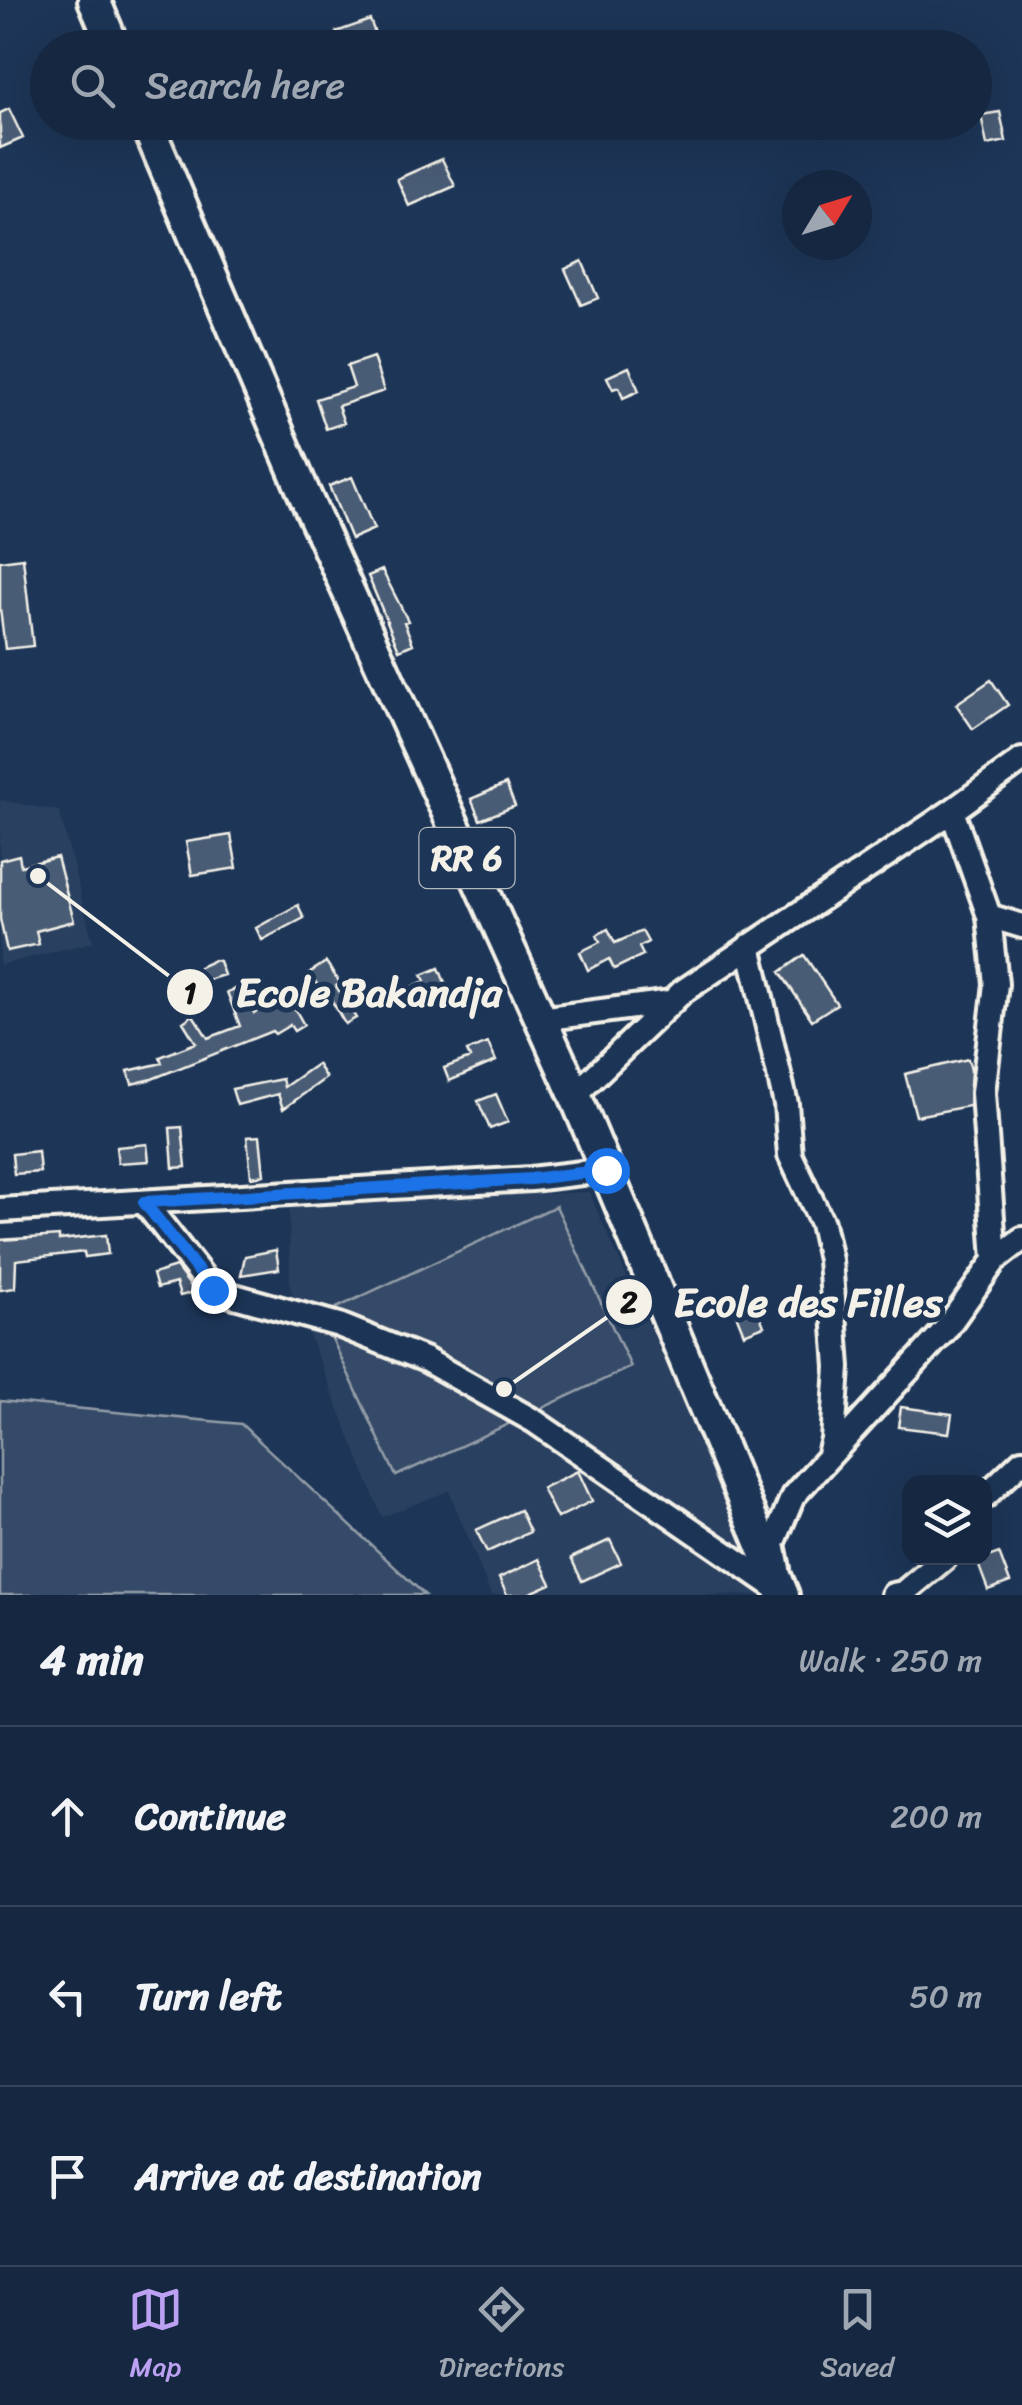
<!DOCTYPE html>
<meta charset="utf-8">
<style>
:root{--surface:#162841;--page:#23344c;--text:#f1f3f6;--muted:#9ea6b1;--line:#35445a;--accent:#bca0f2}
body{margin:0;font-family:Sriracha,sans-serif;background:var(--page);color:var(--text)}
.controls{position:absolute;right:30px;bottom:30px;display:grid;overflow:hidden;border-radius:20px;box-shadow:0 10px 40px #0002}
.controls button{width:90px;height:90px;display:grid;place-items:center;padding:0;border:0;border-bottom:2px solid var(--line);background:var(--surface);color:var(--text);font:50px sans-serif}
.compass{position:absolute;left:782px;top:170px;width:90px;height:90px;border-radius:50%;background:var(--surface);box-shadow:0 10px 40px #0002;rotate:52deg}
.stop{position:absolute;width:30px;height:30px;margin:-22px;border:8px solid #1a73e8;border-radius:50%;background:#fff}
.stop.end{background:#1a73e8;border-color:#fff;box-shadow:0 2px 10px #0008}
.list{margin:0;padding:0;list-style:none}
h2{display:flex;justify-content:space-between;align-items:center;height:130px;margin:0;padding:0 40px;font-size:42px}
h2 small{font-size:32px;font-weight:400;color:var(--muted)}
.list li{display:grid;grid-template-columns:65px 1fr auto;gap:30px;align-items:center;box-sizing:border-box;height:180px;padding:0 40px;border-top:2px solid var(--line)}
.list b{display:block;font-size:38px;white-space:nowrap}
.list em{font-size:32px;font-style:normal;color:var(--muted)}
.icon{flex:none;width:55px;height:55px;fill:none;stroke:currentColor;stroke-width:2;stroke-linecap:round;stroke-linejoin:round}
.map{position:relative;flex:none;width:1022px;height:1595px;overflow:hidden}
.search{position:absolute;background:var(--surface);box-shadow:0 10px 40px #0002;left:30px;right:30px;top:30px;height:110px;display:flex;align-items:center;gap:25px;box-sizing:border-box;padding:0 35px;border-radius:55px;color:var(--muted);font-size:38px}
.sheet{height:670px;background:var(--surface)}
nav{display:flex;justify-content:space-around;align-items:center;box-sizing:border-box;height:140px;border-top:2px solid var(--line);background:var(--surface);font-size:28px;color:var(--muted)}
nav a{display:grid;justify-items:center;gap:5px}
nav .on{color:var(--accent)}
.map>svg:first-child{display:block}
.built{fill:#2a4060}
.green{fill:#354a67;stroke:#949ea8;stroke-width:2.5}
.building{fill:#485b74;stroke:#f4f1e8;stroke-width:2.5}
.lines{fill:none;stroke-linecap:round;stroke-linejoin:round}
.minor-casing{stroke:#f4f1e8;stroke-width:30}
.major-casing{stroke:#f4f1e8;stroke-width:38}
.minor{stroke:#1d3557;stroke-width:22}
.major{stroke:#1d3557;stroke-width:30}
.route{stroke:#1a73e8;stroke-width:12}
.labels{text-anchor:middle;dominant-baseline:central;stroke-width:10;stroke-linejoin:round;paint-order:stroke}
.shield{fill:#1d3557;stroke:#b4b9bc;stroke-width:2.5}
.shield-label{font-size:35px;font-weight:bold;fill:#f4f1e8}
.leader{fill:none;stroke:#f4f1e8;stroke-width:4}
.callout-dot{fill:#f4f1e8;stroke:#1d3557;stroke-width:4}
.mark-label{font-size:30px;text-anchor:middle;font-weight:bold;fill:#111}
.callout-label{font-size:40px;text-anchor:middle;font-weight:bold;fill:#f4f1e8;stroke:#1d3557;stroke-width:10;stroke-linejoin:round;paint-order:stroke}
</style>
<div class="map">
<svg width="1022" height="1595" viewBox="0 0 1022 1595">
<rect width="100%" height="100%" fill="#1d3557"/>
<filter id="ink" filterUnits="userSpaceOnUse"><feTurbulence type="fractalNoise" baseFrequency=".01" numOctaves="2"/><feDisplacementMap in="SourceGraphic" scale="20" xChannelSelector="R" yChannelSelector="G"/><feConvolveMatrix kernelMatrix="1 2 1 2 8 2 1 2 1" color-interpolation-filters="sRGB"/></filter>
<g filter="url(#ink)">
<!-- built -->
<path class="built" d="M0,800L59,811L93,942L0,965Z
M589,1192L769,1595H491L449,1491L382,1517L290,1288L289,1203Z"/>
<!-- green -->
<path class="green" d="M556,1206L631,1367L396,1476L321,1315Z
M0,1401L241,1424L425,1595H0Z"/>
<!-- building -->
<path class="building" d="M370,20L378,41L361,48H342L336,32Z
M9,109L23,138L0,148V113Z
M1000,112L1006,141L987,145L981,115Z
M442,159L455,186L409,206L397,179Z
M582,261L598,298L581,305L565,269Z
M373,357L384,391L338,406L344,423L326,429L316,399L354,387L347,366Z
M629,367L639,391L623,398L619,387L613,389L607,377Z
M352,477L374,529L351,539L329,486Z
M23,558L33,646L5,649L0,608V561Z
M382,570L408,621L404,622L413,644L399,650L368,576Z
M991,680L1008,705L973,729L956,704Z
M506,784L515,806L480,820L471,799Z
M231,835L237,868L192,875L186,842Z
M19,855L21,866L57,857L74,921L36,931L39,944L7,951L0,919V860Z
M298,905L304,918L262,940L256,928Z
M608,929L615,943L642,931L648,942L639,947L643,955L614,969L609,959L588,970L580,952L600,942L597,935Z
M804,955L837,1004L812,1020L780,972Z
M214,960L219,961L224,975L204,981L184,995L180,989H176L175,987L199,967Z
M326,962L340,983L336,986L356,1018L345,1024L327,992L324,994L309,973Z
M439,968L448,990L431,996L429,992L393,1006L389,997L425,981L422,975Z
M243,986L254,1013L286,993L304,1025L294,1031L290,1025L275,1034L272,1031L152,1079L132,1084L128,1071L162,1063L160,1057L196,1043L183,1022L193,1015L208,1038L240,1026L227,992Z
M488,1043L496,1061L449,1081L444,1068L470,1058L467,1051Z
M968,1059L971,1070L969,1106L916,1116L905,1074Z
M317,1064L326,1078L283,1109L278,1094L237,1105L232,1089L282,1079L284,1087Z
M496,1094L508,1122L490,1129L478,1101Z
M182,1127L186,1167L173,1168L170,1128Z
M260,1136L264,1175L251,1177L247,1137Z
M147,1144L149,1161L118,1163L116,1147Z
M38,1151L40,1172L14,1174L12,1154Z
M106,1235L108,1254L85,1257L84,1252L16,1260L15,1288L0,1290V1240L59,1236V1240Z
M276,1250L279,1269L241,1275L245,1256Z
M176,1267L195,1292L180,1296L176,1283L157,1288L153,1274Z
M750,1291L764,1326L744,1334L730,1299Z
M901,1407L952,1414L949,1433L898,1427Z
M578,1471L592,1501L557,1518L542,1488Z
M520,1510L530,1532L487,1552L476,1530Z
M610,1540L621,1563L582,1581L571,1558Z
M999,1553L1010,1582L988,1590L977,1561Z
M539,1559L551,1584L526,1595H507L499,1578Z"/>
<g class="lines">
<!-- minor casing -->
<g class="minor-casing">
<path id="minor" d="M952,811L989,916L996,984L983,1093L995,1260
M989,916L1022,926
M749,946L786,1104L790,1155L822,1223L830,1260L838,1367L833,1440L829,1454
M540,1019L672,1002
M575,1095L682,992L952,811L1022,760
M144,1202L213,1290L339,1325L426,1360L534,1421L782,1592
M0,1210L531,1179L607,1170
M984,1497L1022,1461
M778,1569L773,1544L793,1496L946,1329L995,1260L1022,1239
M893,1595L903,1593L945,1558"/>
</g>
<!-- major casing -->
<g class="major-casing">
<path id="major" d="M94,0L114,48
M146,122L303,491L575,1095L783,1595"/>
</g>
<!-- minor -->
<use href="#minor" class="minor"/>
<!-- major -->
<use href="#major" class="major"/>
</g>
</g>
<g class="lines" filter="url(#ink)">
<!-- route -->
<path class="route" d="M213,1290L144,1202L531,1179L606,1170"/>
</g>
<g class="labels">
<!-- shield labels -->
<rect class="shield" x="419.5" y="828" width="95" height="60" rx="8"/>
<g class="shield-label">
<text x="467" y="858">RR 6</text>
</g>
</g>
<!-- callouts -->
<path class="leader" d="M38 876L190 992M504 1389L629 1302"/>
<g class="callout-dot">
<circle cx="38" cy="876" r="10"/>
<circle cx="504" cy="1389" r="10"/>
<circle cx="190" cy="992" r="25"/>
<circle cx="629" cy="1302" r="25"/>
</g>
<g class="mark-label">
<text x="190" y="1003">1</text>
<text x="629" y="1312">2</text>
</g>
<g class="callout-label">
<text x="369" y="1006">Ecole Bakandja</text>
<text x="808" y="1316">Ecole des Filles</text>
</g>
</svg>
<div class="controls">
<button><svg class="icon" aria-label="layers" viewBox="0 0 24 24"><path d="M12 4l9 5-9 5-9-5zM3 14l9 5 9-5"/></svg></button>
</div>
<svg class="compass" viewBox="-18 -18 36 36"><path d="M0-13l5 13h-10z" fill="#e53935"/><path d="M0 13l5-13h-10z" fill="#9ea6b1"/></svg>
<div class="stop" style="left:606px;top:1170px"></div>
<div class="stop end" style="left:213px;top:1290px"></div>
<div class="search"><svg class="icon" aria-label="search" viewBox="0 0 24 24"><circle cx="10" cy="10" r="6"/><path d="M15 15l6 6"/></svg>Search here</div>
</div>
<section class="sheet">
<h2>4 min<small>Walk · 250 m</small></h2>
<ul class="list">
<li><svg class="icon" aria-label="ahead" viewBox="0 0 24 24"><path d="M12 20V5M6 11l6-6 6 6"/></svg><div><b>Continue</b></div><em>200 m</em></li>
<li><svg class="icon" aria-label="left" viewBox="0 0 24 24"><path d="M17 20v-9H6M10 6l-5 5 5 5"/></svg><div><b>Turn left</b></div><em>50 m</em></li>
<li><svg class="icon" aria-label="arrive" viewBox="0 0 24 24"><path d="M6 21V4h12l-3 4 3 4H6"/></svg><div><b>Arrive at destination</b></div></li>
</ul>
</section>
<nav>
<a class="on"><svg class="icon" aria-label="map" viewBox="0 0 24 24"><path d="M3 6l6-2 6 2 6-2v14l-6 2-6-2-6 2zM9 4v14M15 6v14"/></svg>Map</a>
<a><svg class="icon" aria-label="directions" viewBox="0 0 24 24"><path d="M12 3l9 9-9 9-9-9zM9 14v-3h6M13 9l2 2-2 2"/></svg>Directions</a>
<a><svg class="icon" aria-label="saved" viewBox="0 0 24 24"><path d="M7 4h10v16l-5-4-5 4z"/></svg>Saved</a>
</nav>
